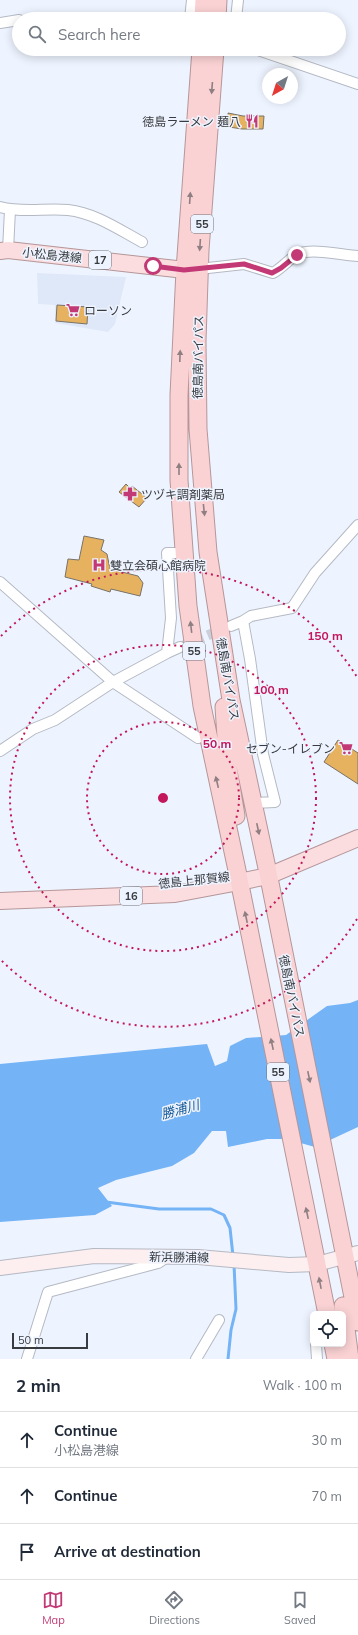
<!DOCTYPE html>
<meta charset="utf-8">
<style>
:root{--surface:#fff;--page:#f2f2f3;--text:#1f2937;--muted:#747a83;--line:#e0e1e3;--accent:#c23975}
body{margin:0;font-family:Mulish,"Noto Sans JP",sans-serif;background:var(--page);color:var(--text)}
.controls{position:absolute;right:12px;bottom:12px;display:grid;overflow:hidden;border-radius:6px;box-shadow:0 2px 10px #0003}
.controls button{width:36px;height:36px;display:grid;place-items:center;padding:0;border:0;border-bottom:1px solid var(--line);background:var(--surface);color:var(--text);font:20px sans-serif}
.compass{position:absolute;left:262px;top:68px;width:36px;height:36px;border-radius:50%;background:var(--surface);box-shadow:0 2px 10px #0003;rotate:219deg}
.scale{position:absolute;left:12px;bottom:10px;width:76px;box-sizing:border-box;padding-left:4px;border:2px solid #383b3f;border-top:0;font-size:11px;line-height:14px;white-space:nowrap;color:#383b3f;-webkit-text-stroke:3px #eef4ff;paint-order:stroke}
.stop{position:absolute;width:12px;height:12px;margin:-9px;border:3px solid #c23975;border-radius:50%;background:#fff}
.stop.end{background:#c23975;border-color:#fff;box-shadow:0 1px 4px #0008}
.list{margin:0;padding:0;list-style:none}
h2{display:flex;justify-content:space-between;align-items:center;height:52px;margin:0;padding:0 16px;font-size:17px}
h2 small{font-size:13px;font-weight:400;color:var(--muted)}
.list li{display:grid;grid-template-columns:26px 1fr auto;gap:12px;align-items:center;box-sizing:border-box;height:56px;padding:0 16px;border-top:1px solid var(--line)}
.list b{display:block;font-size:15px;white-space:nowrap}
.list p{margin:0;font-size:13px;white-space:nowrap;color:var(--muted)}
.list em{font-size:13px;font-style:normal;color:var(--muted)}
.icon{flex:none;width:22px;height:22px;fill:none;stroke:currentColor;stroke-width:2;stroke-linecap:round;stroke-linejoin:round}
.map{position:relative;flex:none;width:358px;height:1359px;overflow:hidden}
.search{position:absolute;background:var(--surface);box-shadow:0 2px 10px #0003;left:12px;right:12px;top:12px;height:44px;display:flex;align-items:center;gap:10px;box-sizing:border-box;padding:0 14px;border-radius:22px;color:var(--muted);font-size:15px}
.sheet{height:220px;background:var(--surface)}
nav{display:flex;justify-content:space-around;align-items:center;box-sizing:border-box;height:56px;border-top:1px solid var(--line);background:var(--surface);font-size:11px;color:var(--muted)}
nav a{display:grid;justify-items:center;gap:2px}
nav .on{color:var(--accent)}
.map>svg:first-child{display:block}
.built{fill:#dfe8f9}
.water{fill:#74b3f6}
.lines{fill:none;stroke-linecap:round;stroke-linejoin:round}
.stream{stroke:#74b3f6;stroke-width:3}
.building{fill:#e7b260;stroke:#787269}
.minor-tunnel{stroke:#cacfd9;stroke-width:10;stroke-dasharray:10 5;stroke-linecap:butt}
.minor-casing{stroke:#b4b9c3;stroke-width:12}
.secondary-casing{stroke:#b4b9c3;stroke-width:16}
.primary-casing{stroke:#b59699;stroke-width:18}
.trunk-casing{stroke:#b59699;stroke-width:19}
.minor{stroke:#fff;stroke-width:10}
.secondary{stroke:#fdeeef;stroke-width:14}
.primary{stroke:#fbdddf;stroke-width:16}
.trunk{stroke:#fad2d4;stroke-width:17}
.oneway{fill:#8f7f82}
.route{stroke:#c23975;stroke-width:5}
.ring{fill:none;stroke:#c2185b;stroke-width:2;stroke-dasharray:2 4}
.labels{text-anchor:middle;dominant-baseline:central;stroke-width:3;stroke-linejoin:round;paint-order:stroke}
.shield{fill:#eef4ff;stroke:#6f7279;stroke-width:1}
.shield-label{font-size:11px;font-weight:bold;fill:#383b3f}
.poi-label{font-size:12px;fill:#383b3f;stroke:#eef4ff;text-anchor:start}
.street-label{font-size:12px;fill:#383b3f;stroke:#eef4ff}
.water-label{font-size:13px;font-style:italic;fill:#125693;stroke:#eef4ff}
.centre{fill:#c2185b;stroke:#eef4ff;stroke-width:2}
.ring-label{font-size:12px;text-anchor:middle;font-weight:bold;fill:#c2185b;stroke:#eef4ff;stroke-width:3;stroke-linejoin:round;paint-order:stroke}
</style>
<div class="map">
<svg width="358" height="1359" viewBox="0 0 358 1359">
<rect width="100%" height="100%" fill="#eef4ff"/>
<!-- built -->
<path class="built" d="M37,273L126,277L115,324L108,332L55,323V305L38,304Z"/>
<!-- water -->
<path class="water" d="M358,1000V1127L315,1147L286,1139H267L228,1147L226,1131H212L194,1153L172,1166L116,1180L98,1188L112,1206L95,1215L0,1222V1064L207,1044L215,1066L227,1061L230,1046L246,1038L286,1035L327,1006L350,1003Z"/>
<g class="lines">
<!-- stream -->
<path class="stream" d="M106,1202L159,1209H211L224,1215L230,1228L233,1256
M228,1359L231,1330L236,1309L234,1264"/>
</g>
<!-- building -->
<path class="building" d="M228,113L243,116H264L263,129H242L229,127Z
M57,305L88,307L87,324L56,321Z
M126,484L130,488L132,486L147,498L139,507L119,492Z
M84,536L104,540L101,550L107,554L110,569L138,576L143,583L140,596L111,589L110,592L91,586L92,584L65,577L68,559L79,560Z
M338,740L358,753V784L324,762Z"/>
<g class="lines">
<!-- minor-tunnel -->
<path class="minor-tunnel" d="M180,647L223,629"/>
<!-- minor casing -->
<g class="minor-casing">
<path id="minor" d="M64,19H98
M190,19L192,0
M236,19L238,0
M0,23L19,20
M255,49L358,84
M0,207C22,213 45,208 68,210C95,213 118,229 142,242
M8,250L10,210
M199,269L244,264L273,273C282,268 289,259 298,254C312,248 342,255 358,256
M0,582L113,682L198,738
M243,621L251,616L292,608L315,573L358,525
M231,626L243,621L250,659L263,754L275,802L253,803
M180,647L167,653L171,618L167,553H183
M0,751L33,729L55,720L113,682L167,653
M316,1344L317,1359
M27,1359L48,1292L158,1263L167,1257
M196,1359L219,1320"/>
</g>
<!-- secondary casing -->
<g class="secondary-casing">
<path id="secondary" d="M0,1268L94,1256L198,1257L289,1265L317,1264L358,1253"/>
</g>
<!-- primary casing -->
<g class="primary-casing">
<path id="primary" d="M0,251L8,250L185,270L197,269
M0,901L175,894L239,882L268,876L358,838"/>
</g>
<!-- trunk casing -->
<g class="trunk-casing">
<path id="trunk" d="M203,19L204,0
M217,19L218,0
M201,49L185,270L179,395V480L188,606L202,706L238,875L327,1314
M215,49L200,250L197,341L198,429L208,552L231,700L267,868L358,1322
M224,707L228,767L236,816
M343,1306L350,1359
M333,1344L336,1359"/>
</g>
<!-- minor -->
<use href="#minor" class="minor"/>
<!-- secondary -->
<use href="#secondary" class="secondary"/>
<!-- primary -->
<use href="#primary" class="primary"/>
<!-- trunk -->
<use href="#trunk" class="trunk"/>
</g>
<!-- one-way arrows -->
<defs><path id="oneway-solid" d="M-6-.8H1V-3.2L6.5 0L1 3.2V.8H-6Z"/></defs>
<g class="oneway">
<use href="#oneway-solid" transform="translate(212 88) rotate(94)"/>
<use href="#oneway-solid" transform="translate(190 198) rotate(-86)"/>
<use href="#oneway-solid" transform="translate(200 245) rotate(94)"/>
<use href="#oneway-solid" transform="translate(180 356) rotate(-88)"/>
<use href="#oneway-solid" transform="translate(179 469) rotate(-90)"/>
<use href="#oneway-solid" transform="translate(204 510) rotate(84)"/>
<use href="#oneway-solid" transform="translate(191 627) rotate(-97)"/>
<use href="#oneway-solid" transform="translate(217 782) rotate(-103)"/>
<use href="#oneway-solid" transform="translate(258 829) rotate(78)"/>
<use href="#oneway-solid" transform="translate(246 917) rotate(-102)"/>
<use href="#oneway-solid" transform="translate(272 1044) rotate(-102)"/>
<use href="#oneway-solid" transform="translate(309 1077) rotate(78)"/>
<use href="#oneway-solid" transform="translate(307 1213) rotate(-102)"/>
<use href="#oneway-solid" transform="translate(320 1283) rotate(-101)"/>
</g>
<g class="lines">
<!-- route -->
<path class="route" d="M153,266L184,270L244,264L272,273L281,268L297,255"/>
</g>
<!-- distance rings -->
<g class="ring">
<circle cx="163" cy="798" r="76"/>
<circle cx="163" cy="798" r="153"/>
<path d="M357 919A229 229 0 0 1 1 960M1 636A229 229 0 0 1 357 677"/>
</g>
<!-- icons -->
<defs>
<g id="restaurant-bare" transform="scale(1.08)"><path d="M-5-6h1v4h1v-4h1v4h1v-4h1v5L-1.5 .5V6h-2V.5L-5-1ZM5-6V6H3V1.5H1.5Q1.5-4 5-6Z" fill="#c23975" stroke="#eef4ff" stroke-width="2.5" paint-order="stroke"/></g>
<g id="supermarket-bare" transform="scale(1.08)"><path d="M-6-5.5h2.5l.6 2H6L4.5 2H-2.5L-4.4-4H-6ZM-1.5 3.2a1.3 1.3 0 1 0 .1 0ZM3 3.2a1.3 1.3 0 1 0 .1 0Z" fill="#c23975" stroke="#eef4ff" stroke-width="2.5" paint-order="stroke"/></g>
<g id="pharmacy-bare" transform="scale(1.08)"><path d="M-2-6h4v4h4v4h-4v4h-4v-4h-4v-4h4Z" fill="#c23975" stroke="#eef4ff" stroke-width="2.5" paint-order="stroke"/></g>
<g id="hospital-bare" transform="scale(1.08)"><path d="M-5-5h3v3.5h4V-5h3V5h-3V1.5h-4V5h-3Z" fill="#c23975" stroke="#eef4ff" stroke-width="2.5" paint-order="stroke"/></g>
</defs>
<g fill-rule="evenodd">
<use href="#restaurant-bare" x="252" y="121"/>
<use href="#supermarket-bare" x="73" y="310"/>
<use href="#pharmacy-bare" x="130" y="494"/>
<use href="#hospital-bare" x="99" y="565"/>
<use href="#supermarket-bare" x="346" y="748"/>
</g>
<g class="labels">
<!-- shield labels -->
<g class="shield">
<rect x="191" y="215" width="22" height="18" rx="3"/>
<rect x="89" y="251" width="22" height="18" rx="3"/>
<rect x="183" y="642" width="22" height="18" rx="3"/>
<rect x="120" y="887" width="22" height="18" rx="3"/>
<rect x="267" y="1063" width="22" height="18" rx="3"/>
</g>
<g class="shield-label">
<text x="202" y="224">55</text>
<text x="100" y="260">17</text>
<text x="194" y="651">55</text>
<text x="131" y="896">16</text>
<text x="278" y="1072">55</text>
</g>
<!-- poi labels -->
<g class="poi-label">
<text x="241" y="121" text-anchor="end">徳島ラーメン 麺八</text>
<text x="84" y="310">ローソン</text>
<text x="141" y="494">ツヅキ調剤薬局</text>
<text x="110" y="565">雙立会碩心館病院</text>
<text x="335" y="748" text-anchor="end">セブン-イレブン</text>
</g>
<!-- street labels -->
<g class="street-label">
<text transform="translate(52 255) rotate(6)">小松島港線</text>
<text transform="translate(198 357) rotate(-89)">徳島南バイパス</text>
<text transform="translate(228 679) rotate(80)">徳島南バイパス</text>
<text transform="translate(194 880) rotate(-6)">徳島上那賀線</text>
<text transform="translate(292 996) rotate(78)">徳島南バイパス</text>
<text transform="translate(179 1257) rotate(1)">新浜勝浦線</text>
</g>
<!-- water labels -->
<g class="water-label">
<text transform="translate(180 1109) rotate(-15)">勝浦川</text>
</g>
</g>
<circle cx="163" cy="798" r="6" class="centre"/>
<g class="ring-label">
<text x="325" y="640">150 m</text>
<text x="271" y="694">100 m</text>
<text x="217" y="748">50 m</text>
</g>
</svg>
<div class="controls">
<button><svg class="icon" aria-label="locate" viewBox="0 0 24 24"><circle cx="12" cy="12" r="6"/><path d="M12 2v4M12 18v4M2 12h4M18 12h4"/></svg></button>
</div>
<svg class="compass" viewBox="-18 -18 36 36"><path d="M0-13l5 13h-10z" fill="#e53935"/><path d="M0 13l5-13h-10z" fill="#747a83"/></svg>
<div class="scale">50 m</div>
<div class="stop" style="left:153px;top:266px"></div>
<div class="stop end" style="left:297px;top:255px"></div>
<div class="search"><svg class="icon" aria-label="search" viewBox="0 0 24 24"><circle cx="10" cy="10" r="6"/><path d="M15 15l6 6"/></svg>Search here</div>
</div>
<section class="sheet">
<h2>2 min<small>Walk · 100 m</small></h2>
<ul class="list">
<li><svg class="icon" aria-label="ahead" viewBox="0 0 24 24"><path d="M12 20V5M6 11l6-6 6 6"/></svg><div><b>Continue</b><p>小松島港線</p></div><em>30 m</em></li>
<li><svg class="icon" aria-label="ahead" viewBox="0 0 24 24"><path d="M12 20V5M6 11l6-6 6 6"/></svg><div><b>Continue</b></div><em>70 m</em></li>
<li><svg class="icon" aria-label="arrive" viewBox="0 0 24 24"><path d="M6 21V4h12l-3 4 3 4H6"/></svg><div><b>Arrive at destination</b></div></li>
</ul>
</section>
<nav>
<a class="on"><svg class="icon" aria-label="map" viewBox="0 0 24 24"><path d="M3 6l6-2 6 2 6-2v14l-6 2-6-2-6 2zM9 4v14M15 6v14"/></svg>Map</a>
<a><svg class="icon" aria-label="directions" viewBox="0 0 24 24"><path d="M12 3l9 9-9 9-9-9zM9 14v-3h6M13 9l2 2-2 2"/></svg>Directions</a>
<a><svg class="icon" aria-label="saved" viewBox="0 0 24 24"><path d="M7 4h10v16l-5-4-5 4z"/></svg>Saved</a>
</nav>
